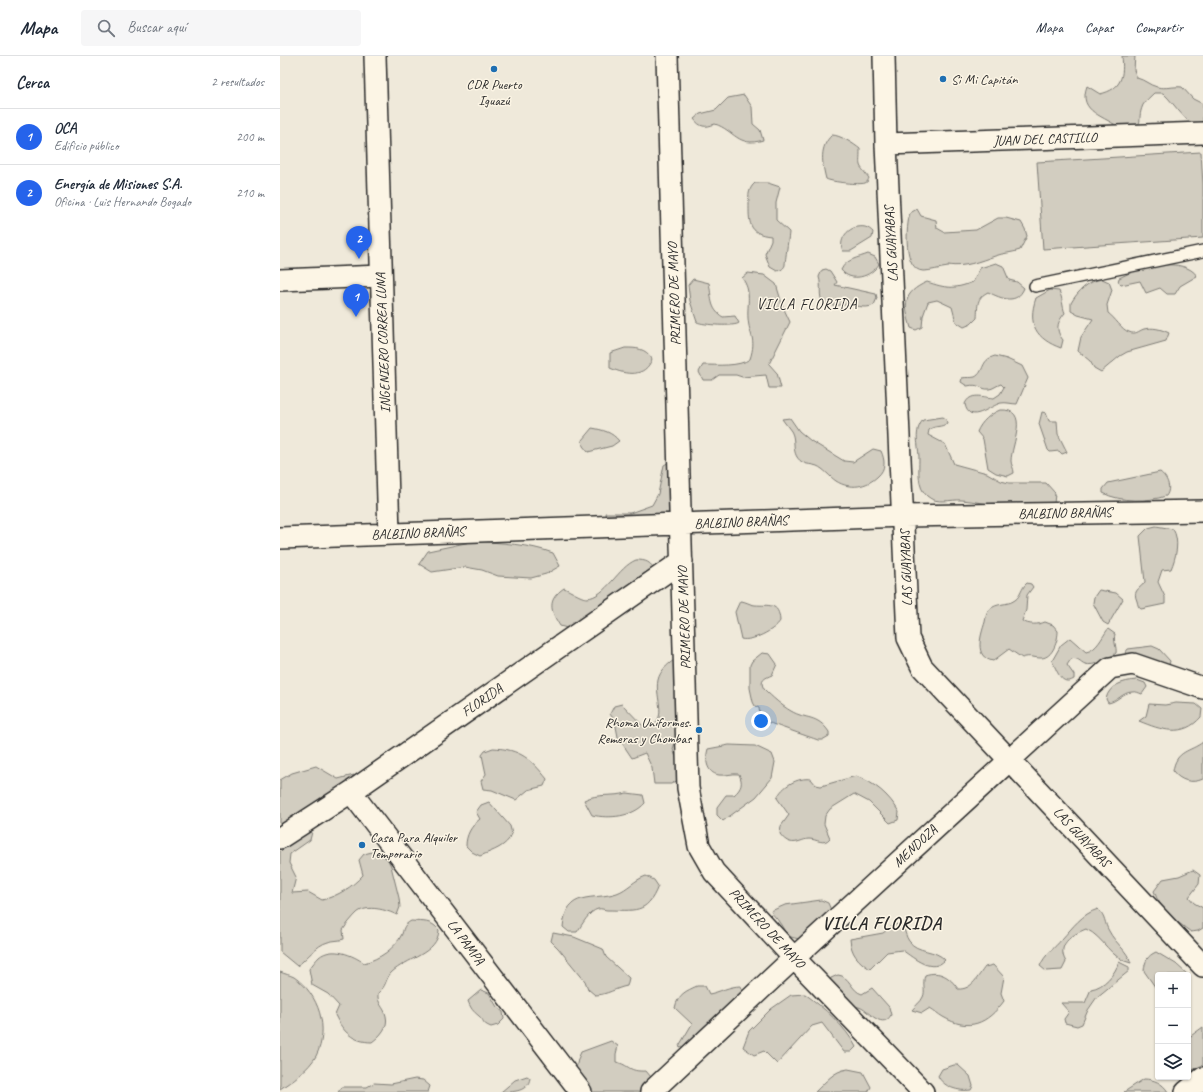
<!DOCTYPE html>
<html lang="es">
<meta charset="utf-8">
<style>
:root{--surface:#fff;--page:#f6f6f7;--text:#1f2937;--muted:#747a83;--line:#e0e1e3;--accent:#2563eb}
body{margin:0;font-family:Caveat,sans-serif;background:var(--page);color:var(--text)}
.controls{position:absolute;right:12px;bottom:12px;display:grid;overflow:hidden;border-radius:4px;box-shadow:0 1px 3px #0004}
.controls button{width:36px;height:36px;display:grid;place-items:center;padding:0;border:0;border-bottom:1px solid var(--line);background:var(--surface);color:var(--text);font:20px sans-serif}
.you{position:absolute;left:481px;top:665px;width:14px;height:14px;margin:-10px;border:3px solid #fff;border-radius:50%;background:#1a73e8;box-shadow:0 0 0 6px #1a73e833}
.badge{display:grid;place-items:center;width:26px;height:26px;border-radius:50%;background:var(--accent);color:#fff;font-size:13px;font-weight:700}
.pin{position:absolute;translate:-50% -33px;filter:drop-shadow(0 1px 2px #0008)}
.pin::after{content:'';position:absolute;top:21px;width:14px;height:12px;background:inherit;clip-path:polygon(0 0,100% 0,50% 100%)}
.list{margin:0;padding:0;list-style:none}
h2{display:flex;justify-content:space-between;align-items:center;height:52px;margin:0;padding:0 16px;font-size:17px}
h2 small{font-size:13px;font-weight:400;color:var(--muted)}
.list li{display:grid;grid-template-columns:26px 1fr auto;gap:12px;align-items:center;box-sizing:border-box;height:56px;padding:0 16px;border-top:1px solid var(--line)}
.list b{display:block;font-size:15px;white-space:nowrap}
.list p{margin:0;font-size:13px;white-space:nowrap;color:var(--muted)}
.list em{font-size:13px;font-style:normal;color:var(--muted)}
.icon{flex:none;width:22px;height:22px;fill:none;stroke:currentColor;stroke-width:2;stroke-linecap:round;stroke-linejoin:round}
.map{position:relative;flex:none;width:923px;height:1036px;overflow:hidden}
header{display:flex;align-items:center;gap:24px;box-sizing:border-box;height:56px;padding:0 20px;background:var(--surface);border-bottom:1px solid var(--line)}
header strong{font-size:19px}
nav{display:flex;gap:22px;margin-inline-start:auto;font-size:14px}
.search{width:280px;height:36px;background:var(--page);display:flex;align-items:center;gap:10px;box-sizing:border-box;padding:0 14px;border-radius:4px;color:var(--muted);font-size:15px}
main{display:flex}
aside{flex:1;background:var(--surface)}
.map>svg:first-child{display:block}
.green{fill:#d2cdc0;stroke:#7e7c76}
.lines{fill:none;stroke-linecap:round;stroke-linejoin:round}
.service-casing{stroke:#2b2b2b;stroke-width:14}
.minor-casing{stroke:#2b2b2b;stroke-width:24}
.service{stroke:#fcf5e5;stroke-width:11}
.minor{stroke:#fcf5e5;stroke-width:21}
.poi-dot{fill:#1f6fb2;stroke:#fcf5e5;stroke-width:1.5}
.labels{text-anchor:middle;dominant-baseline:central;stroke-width:3;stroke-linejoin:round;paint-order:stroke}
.poi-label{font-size:14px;fill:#2b2b2b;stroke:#fcf5e5;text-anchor:start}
.street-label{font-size:14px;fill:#2b2b2b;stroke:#fcf5e5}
.neighbourhood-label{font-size:15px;letter-spacing:1px;fill:#2b2b2b;stroke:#fcf5e5}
.district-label{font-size:18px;font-weight:bold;letter-spacing:1px;fill:#2b2b2b;stroke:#fcf5e5}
</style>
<header>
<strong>Mapa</strong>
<div class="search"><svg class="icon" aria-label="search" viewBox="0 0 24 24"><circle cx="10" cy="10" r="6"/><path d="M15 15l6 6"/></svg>Buscar aquí</div>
<nav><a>Mapa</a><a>Capas</a><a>Compartir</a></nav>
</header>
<main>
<aside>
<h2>Cerca<small>2 resultados</small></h2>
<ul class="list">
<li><span class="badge">1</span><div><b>OCA</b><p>Edificio público</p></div><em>200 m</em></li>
<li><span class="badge">2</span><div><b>Energía de Misiones S.A.</b><p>Oficina · Luis Hernando Bogado</p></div><em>210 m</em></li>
</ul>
</aside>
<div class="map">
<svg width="923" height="1036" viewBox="0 0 923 1036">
<rect width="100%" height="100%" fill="#efe9da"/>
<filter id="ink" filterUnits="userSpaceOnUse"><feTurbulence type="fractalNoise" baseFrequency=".025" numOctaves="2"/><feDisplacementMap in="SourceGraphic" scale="8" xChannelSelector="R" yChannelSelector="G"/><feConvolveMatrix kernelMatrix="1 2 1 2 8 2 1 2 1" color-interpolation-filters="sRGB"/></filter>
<g filter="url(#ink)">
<!-- green -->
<path class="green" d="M842,0H855L854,14L857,22C865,24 869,29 877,31C886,33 894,30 902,31L913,43L923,48V72C904,67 897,50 883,37H874C870,41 866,44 863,49C855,67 869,69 841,73C826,60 797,57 807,30L820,38C842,33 844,20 842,0Z
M464,39L472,51L473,68L480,74L483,84C458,92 454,74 435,68C425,72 420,71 414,63L420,58L436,54L448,42Z
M552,79C560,79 574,88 580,93C580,113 577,106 589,122C588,124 588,126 585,127C580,129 551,126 546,123C542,107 539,91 552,79Z
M921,96L923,129V182L763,193L757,106Z
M475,127H488L500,131L496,147V164L509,176C509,179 505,205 505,209C504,212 503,212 501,214L497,215L490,211L485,198L491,184V180C468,178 469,166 469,147C468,139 469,132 475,127Z
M637,153L641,160L656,164L657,172L664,176L696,174L718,162H726L741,166L745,173L747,180L740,194C732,197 723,197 715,200C700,205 684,212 668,209V211C660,212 651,215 643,215C623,214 626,170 630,157Z
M578,171C584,170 588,171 593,176L592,182L571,195H563C558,185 567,172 578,171Z
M588,198L595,201L599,208C591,221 571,227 561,214C566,203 578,202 588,198Z
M716,207L723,210L729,224L737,226L744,232C737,249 722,243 708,236C696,242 698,249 697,262L691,268L684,271L676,266L672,251L657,244L648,246L643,260L642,271L636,274L631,272C624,249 622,237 647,226C666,232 673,234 693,226L700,212Z
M884,209C895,208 911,210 917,220L900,230L895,238H887L880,232L866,237L860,225L841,229L838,226L839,222L858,213Z
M546,213L550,215L557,226L555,229L596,238L597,242L594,249C584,254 575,248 565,249C557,249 551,250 543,247C538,240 542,230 539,221L542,214Z
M468,217L484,219L496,228L503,251L510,266L489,308L497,317L501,332H489L486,319L462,321L456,319H439L432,324H423L419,316L423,309C437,309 459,311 470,303C477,281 469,280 468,262C467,247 472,235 462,222Z
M413,223L429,227C432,240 429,253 443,261L455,260L459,267C455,271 423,269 417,266L410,245L408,229Z
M822,223L829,226L832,234L827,249L828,257C835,262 842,274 849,276C856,279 858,275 864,273C873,271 881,273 889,277L886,285L847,296L840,300L821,316L814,312L810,305L798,295L801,281L813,263L798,259L791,255V247C798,235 808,225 822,223Z
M770,234L779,235C783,243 782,250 785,257C777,266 775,274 783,284L781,292C756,283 747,268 756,242Z
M345,292C356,292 366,292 372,303C365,322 346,319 330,312V297Z
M715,300L727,303L742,310L748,322L737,348C732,348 726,346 721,347C711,349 689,370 685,348C690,336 703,341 714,342L720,338L724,331L721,328C717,329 713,333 709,333C701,334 700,327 687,330L681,326L682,322C686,321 691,322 695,321C705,316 700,304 715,300Z
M720,354C751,352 731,389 731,405C731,409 734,412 734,417L728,420L716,417L708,412L703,383L697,376C701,366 710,358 720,354Z
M762,356L766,357L769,365H777L778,378L787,396L782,398L779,395L770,396L768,394L759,368Z
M663,361L666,363L667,367C662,372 654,369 649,374L648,379L665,388L674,408L707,417L721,425L729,427H766L775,437L774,448C756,449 739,450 722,450C709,449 695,445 682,444C671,443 657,449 647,440C637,431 639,415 639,403C639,389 633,376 643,364Z
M510,362L519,375L531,385L564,405L573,406L593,393L601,395C605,404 606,413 598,420C587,431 570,434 556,425C550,421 544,413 537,410C532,408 527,409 522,406C510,398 517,385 511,375C508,371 505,367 502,363Z
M312,372C323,374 332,376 339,385L332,390L308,396L303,390L302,384Z
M391,405L390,460L326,462L325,457H350L372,449L378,438L384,409Z
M880,416C887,421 892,432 886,440C868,446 840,446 823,437V433L828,427Z
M876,470L893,473C900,485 896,501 891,513L882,514L878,526L885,541V548L861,553C858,551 858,549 857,545C852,534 860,533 865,526L860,480L868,472Z
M195,485C222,487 248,488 273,497L280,510L266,518L251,522L218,520L202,514L185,511L152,516L139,508L148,495Z
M356,504C366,504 371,506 375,515L295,569L287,572L280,570C270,554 267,544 284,532C291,535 301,542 307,542C326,541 338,511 356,504Z
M747,527L751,528L753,531L747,539L746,554L742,565C749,569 758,569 765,566L773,569L778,575C778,584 773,602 761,602C754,602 750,599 742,602L729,593L713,605C693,601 701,579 705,566C706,561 706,558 709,554C717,546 727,550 735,544C741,540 741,532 747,527Z
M819,534L836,537L843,543L828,569L823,566L813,547L814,541Z
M460,545C466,545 470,549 475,549C489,550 499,546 500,565C495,574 472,586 461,583L455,556Z
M828,573L835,578C833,585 837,591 836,597C830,602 814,611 805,608C800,606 798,601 791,603L787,609L794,619V623C781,631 777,614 772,605L781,589L790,582L806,596C817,594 822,581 828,573Z
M872,590L879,593L890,605L889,609L883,614L845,597L848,593Z
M482,597L490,598L497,608L492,619C485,622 479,624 484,633C492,641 502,650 511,655C526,664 537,658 549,676V680L542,684H538C530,681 485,666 483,664C481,660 479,656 479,652L475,650L473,646L470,632V609L472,605Z
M394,604L401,607L400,670L393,693L398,707V724L391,728H374L372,712L365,697L352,702L338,681L335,665L330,658L334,650L342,648L365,672C391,666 374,642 378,624C380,615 387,609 394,604Z
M857,624L865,627L867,631L862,638C859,637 856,635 852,636C843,636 837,646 828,647L826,643C829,629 843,625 857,624Z
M896,647L916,648L922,653L921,661C903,682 881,674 859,665L866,660L869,648L885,649Z
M923,686V723C912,728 900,725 893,715C896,694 910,696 923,686Z
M449,689L475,690L492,698L495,706L492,722L476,741L443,765L437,759V751L446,739H454C462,732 463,727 459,718C452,717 446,720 439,719C426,717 425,703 428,693Z
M213,692C240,693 251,703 267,723L264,730L248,734L236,744L212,734L203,733L201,725L206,718L202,699L205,695Z
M36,710L58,723L74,719L65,731L0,777V724L12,717Z
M576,720C595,727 609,739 619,756L618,764L610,767L589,746L574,738L550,753L545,760L544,768L550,782C544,790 537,783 529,783C523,783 517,788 510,786C506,785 503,782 500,778L501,770L509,759L497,742C502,730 518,721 531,723L536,729L541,730Z
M347,737L363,739L365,747C353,761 329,763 312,759L304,744C318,737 332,741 347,737Z
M209,746L230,770L232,778C226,791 214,794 200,800L192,796L186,790C186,779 191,770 200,763L196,756L201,749Z
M24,775L32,776L30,784L10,798L9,807L16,821L12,837L28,836L42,844C58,840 72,831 83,819L79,804L84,798L92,796L107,802L111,810L119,842L120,851L117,859C107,854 87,848 77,857C72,862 67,868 63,874L64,883C58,885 54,884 48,886C36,889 27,903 17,910L0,896V796L17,779Z
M913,814L920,819L919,828L909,841L914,847L923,852V872L918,875L911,876C896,865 880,854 874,835L883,823L899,820Z
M366,820L374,824L378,830C367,859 354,854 327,854C325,854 321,852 318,853C309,855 302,869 297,876H289L283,871C286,833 313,845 337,837C348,833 354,824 366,820Z
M541,844L548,847L551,854L520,883C502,880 508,878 499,866C497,862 493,860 491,855L505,849Z
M818,853C826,860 824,867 829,875C835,887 847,894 851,907C830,903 824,881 806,873C791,879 776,889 786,906L782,914L766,915L760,910C765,898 774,893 782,883C793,871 802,858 818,853Z
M131,865C143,866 151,864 159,874C158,898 126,902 111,917C105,923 107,930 98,937C97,949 104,950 106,960C109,971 100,980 92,986C73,986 63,976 55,959L59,950L48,938L32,929L29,913C32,909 36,904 39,901C52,890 73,899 84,907C99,903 115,893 122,878C124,871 124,869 131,865Z
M615,868L623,870C625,875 626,881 629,885C637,897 656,893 665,904C652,918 635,903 622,894L607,896L590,913C578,905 571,898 570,883L603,877Z
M273,877L294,881L323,893L326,901L349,922L347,930C336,932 327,939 315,939L308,933L305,925L278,892L271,885Z
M876,896L896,908L908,919H878V935L864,915C865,905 867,900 876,896Z
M839,906L849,911V915L817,941L808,954L802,968L797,970L785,967L784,963L789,956L781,947H805L811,933C824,931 835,918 839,906Z
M713,909L724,921L721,937L724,945C707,968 689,976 663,961C658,958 655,955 650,952L642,957L632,954C635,950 641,946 643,941C646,935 642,928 645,919C660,914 670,921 678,933C692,934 698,920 705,911Z
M0,916C5,918 10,919 14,921C39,938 50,973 36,1000C29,1013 12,1025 0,1033Z
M558,919C570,920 571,935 582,938L592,932L609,951L611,959C603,973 591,958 583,953C579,950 575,951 571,949C563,944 555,933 549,926L551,922Z
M417,930H425L429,938C440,936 449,930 461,930L463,937L407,993L399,990L412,968L395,952C398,938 406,935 417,930Z
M201,934L209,937L217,951L223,956L224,963L218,969L211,971C201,967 205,965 199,960C193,955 191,953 188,945Z
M525,938C543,951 566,971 576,991L571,996H564L542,967L532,970L497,1008L484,995L474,999L463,991L469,975L491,953L511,939Z
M923,971V1009L908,1016V982Z
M331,985L338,990L336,998V1006C350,1009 348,1016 366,1015L371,1021L370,1029L361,1036H308L295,1018L298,1003L301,996Z
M674,1009H678L690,1020L693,1030L691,1034C679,1036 663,1031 658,1020L662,1013Z
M568,1013L583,1016L591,1031L588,1036H535C546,1026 553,1015 568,1013Z
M247,1020L250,1022C248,1036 233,1036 221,1036L235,1024Z
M135,1023L143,1024L150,1030L148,1036H58L62,1031H87L94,1027L111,1028Z
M864,1023C873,1023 883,1027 888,1036H844Z"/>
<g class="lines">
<!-- service casing -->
<g class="service-casing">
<path id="service" d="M755,230L923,195"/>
</g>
<!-- minor casing -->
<g class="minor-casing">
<path id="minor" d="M95,0L109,478
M387,0L408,732L419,790L434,816L514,902L643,1036
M604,0L606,88L628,582L642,611L923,910
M606,88L923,77
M0,224L101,220
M0,482L624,460L923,455
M71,736L301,1036
M0,782L71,736L402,505
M371,1036L514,902L830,612L853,608L923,632
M906,1036L923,1022"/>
</g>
<!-- service -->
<use href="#service" class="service"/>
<!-- minor -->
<use href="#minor" class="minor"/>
</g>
</g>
<!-- markers -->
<g class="poi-dot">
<circle cx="214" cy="13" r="4"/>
<circle cx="663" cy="23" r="4"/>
<circle cx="419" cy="674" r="4"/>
<circle cx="82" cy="789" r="4"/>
</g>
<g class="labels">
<!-- poi labels -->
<g class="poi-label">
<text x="671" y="23">Si Mi Capitán</text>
<text x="214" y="28" text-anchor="middle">CDR Puerto<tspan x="214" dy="16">Iguazú</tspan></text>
<text x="411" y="666" text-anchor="end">Rhoma Uniformes.<tspan x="411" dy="16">Remeras y Chombas</tspan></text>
<text x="90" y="781">Casa Para Alquiler<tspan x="90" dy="16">Temporario</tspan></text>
</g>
<!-- street labels -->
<g class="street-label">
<text transform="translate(765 83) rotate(-2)">JUAN DEL CASTILLO</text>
<text transform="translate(611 188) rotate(-93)">LAS GUAYABAS</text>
<text transform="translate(394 238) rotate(-92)">PRIMERO DE MAYO</text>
<text transform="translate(103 287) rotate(-92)">INGENIERO CORREA LUNA</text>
<text transform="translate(785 457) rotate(-1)">BALBINO BRAÑAS</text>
<text transform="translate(461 466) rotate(-2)">BALBINO BRAÑAS</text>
<text transform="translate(138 477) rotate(-2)">BALBINO BRAÑAS</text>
<text transform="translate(626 512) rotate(-92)">LAS GUAYABAS</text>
<text transform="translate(404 562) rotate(-92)">PRIMERO DE MAYO</text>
<text transform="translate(202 644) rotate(-35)">FLORIDA</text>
<text transform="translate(802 781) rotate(47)">LAS GUAYABAS</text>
<text transform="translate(635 790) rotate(-43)">MENDOZA</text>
<text transform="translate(487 872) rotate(47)">PRIMERO DE MAYO</text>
<text transform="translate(186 886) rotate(53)">LA PAMPA</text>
</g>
<!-- neighbourhood labels -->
<g class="neighbourhood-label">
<text x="527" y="248">VILLA FLORIDA</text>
</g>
<!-- district labels -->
<g class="district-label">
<text x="602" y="867">VILLA FLORIDA</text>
</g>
</g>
</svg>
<div class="controls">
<button>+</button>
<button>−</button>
<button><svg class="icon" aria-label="layers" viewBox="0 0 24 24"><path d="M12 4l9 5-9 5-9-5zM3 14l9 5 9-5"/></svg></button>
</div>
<div class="you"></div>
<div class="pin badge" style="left:76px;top:261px">1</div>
<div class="pin badge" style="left:79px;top:203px">2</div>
</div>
</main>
